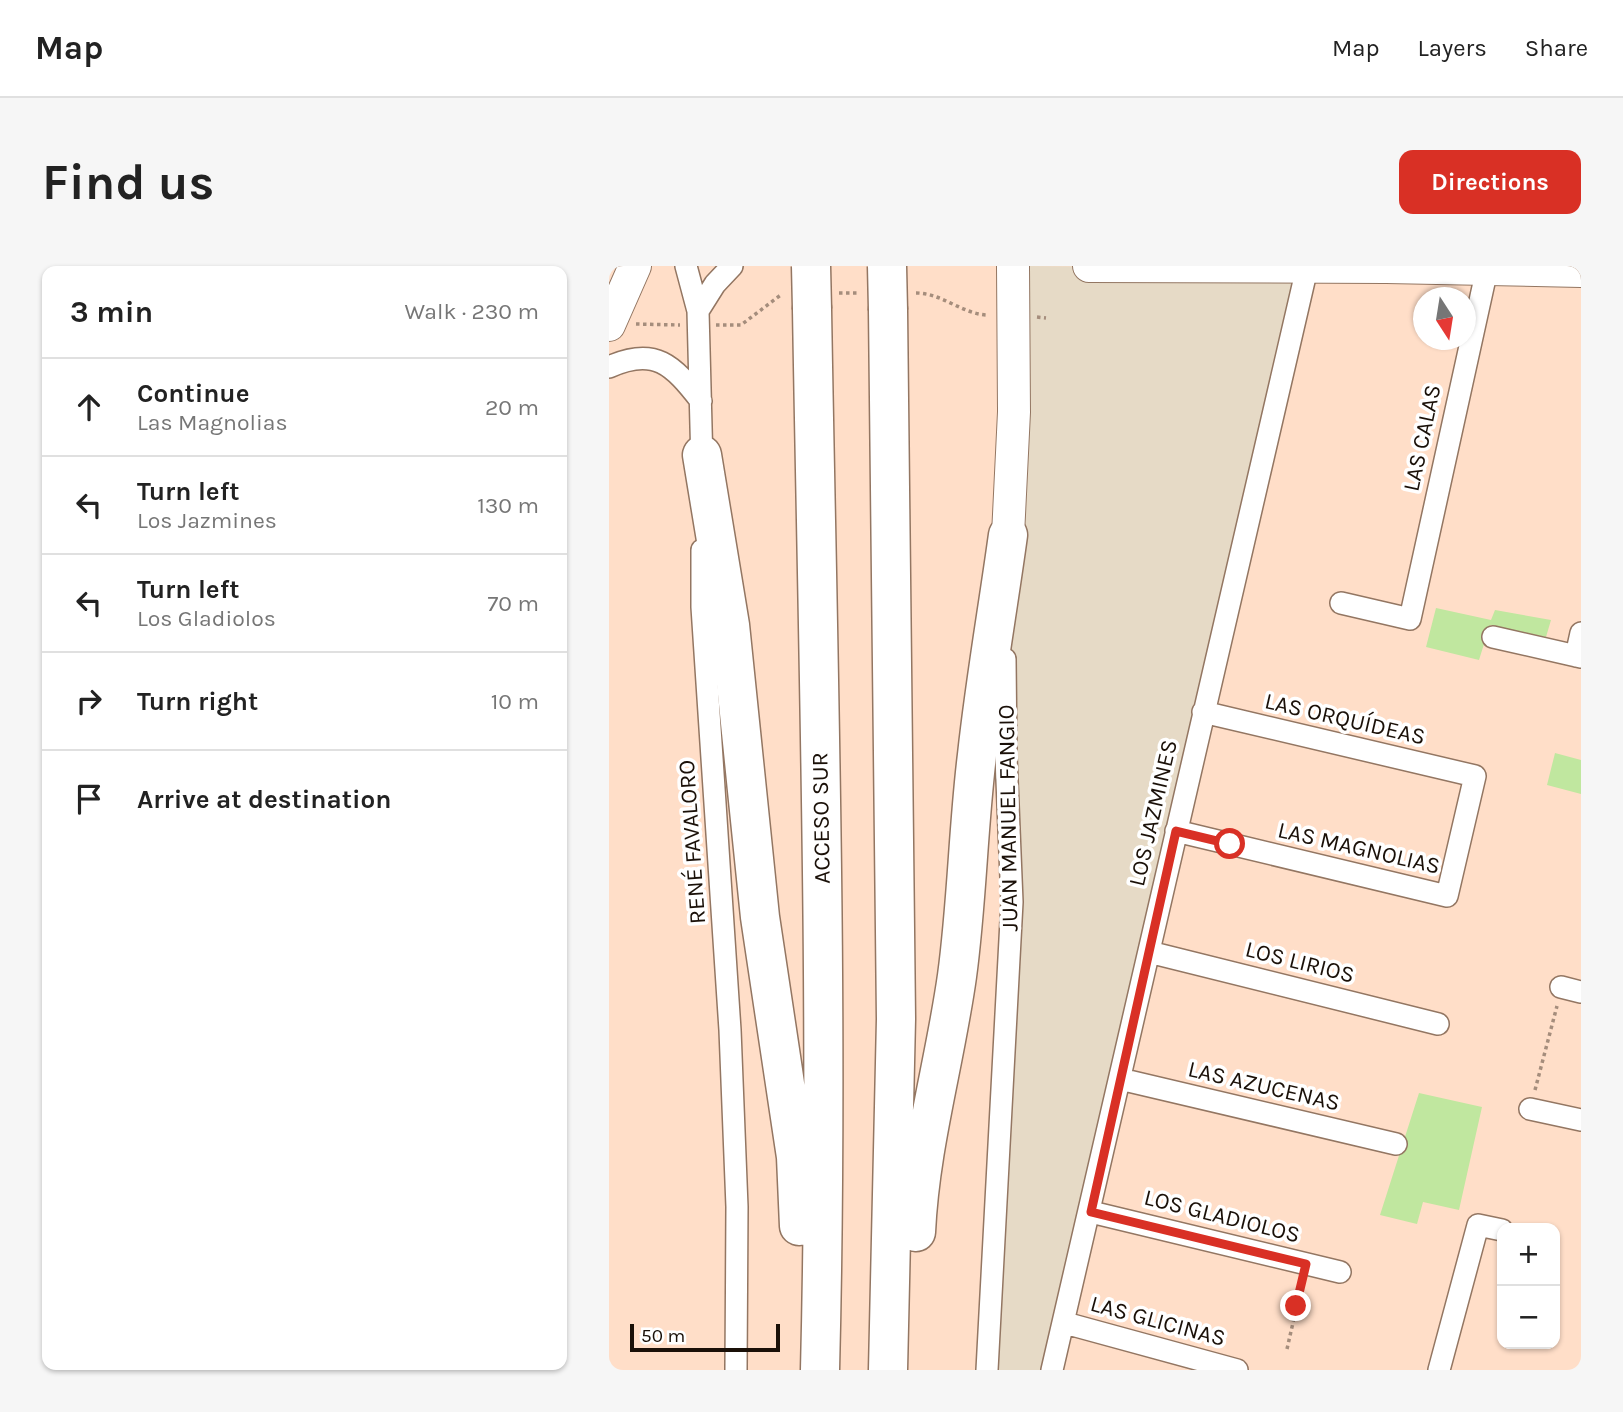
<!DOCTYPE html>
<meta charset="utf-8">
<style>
:root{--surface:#fff;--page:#f6f6f6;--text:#222;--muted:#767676;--line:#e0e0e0;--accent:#d93025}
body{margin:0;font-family:Karla,sans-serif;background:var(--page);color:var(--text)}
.controls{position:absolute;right:21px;bottom:21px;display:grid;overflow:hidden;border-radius:14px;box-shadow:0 2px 5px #0004}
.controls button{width:63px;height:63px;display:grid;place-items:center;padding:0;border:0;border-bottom:2px solid var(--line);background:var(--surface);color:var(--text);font:35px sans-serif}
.compass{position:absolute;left:804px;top:21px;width:63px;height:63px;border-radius:50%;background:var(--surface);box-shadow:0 2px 5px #0004;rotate:168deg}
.scale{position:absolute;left:21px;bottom:18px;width:150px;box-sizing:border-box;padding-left:7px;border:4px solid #1a1008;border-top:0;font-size:19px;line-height:24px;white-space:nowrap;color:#1a1008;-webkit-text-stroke:5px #fff;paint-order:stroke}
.stop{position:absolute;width:21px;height:21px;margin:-16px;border:5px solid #d93025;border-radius:50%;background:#fff}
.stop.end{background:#d93025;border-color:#fff;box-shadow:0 2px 7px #0008}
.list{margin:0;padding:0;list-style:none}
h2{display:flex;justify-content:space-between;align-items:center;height:91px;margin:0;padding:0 28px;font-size:30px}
h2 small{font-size:23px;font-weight:400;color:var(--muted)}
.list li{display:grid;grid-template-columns:46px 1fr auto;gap:21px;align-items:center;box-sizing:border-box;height:98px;padding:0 28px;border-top:2px solid var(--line)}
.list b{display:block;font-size:26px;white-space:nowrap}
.list p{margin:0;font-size:23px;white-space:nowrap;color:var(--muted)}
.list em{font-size:23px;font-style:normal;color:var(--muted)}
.icon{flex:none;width:38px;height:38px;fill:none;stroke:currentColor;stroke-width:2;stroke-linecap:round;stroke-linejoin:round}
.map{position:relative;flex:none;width:972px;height:1104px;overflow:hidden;border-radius:14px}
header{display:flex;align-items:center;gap:42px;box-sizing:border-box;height:98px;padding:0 35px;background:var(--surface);border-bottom:2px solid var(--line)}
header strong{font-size:33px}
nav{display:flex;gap:38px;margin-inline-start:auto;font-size:24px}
.intro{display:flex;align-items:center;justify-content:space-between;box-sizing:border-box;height:168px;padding:0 42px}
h1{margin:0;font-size:49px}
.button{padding:18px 32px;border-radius:14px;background:var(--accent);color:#fff;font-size:24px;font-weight:700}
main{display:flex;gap:42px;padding:0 42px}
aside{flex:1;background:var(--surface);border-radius:14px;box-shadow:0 2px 5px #0004}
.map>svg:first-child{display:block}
.industrial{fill:#e6dac6}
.green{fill:#c0e79f}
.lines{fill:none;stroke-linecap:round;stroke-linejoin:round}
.street-casing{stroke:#937662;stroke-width:24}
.secondary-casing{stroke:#937662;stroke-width:34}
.highway-casing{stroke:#937662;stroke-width:41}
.path{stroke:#a58d7c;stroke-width:3.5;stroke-dasharray:3.5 3.5;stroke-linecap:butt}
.street{stroke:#fff;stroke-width:21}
.secondary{stroke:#fff;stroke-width:32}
.highway{stroke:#fff;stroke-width:38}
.highway-bridge-casing{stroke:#937662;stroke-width:41;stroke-linecap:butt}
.highway-bridge{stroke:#fff;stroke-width:38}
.route{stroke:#d93025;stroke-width:9}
.labels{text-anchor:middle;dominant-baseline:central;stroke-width:7;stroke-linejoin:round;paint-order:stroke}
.street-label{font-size:23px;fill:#1a1008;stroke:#fff}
</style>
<header>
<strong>Map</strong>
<nav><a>Map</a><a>Layers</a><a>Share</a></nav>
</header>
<div class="intro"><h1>Find us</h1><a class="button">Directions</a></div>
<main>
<aside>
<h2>3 min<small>Walk · 230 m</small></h2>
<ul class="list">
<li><svg class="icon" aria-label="ahead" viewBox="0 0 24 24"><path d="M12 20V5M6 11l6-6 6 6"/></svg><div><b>Continue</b><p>Las Magnolias</p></div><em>20 m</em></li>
<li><svg class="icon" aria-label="left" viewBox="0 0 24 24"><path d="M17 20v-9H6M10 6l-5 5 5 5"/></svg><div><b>Turn left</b><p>Los Jazmines</p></div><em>130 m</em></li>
<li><svg class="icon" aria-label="left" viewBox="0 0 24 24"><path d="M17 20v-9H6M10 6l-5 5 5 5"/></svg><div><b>Turn left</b><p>Los Gladiolos</p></div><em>70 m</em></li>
<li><svg class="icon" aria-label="right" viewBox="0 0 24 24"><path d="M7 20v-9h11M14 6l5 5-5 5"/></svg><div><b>Turn right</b></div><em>10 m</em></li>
<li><svg class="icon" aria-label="arrive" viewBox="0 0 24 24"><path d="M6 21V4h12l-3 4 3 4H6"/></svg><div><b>Arrive at destination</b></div></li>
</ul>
</aside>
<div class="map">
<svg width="972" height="1104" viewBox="0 0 972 1104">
<rect width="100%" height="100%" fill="#ffdec8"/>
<!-- industrial -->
<path class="industrial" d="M404,0L698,2L443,1104H378L382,1060L397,490Z"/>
<!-- green -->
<path class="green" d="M827,342L882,354L886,344L942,354L937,371L881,359L870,394L817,381Z
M946,487L972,494V528L938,519Z
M810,827L873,841L850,944L814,936L808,958L771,949Z"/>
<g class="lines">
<!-- street casing -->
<g class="street-casing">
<path id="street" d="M77,0L89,45L93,199
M89,45L106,18L123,0
M0,101C46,80 64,99 92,135
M93,284V341L121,764L128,941L127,1104
M732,337L801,353L878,3
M884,371L972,391
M967,390L972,367
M567,565L838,630L866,510L594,446
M540,686L829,758
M952,721L972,726
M511,813L787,878
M921,843L972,854
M482,946L731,1006
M456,1057L628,1104
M378,1104L403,636L397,490L396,393
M443,1104L698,2
M830,1104L869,959L893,964"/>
</g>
<!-- secondary casing -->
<g class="secondary-casing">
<path id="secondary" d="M480,0L777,1L972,5
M0,59L26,0
M399,269L405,146L404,0"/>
</g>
<!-- highway casing -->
<g class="highway-casing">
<path id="highway" d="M203,43C209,396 220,750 211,1104
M279,44L287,753L279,1104
M93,189L121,359L151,651L187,891L190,960
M307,966C311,879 336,796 348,710C358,637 359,562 368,489C376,415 389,342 399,269"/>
</g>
<!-- path -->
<path class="path" d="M230,27H250
M307,27C333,27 353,48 378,49
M428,51L437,52
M27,58L71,59
M107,59H132L173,28
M926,824L948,740
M678,1083L693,1017"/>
<!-- street -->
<use href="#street" class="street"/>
<!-- secondary -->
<use href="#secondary" class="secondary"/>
<!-- highway -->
<use href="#highway" class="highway"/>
<!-- highway-bridge casing -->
<g class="highway-bridge-casing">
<path id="highway-bridge" d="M202,0L203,43
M278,0L279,44"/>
</g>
<!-- highway-bridge -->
<use href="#highway-bridge" class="highway-bridge"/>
</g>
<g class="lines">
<!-- route -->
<path class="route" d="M621,578L567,565L482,946L697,998L687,1040"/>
</g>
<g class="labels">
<!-- street labels -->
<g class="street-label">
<text transform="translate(813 172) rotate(-78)">LAS CALAS</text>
<text transform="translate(736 453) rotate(13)">LAS ORQUÍDEAS</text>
<text transform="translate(544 547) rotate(-77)">LOS JAZMINES</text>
<text transform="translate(212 552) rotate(-91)">ACCESO SUR</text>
<text transform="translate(399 552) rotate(-91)">JUAN MANUEL FANGIO</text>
<text transform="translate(83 576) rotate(-94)">RENÉ FAVALORO</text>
<text transform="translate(750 582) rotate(13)">LAS MAGNOLIAS</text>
<text transform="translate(691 696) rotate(14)">LOS LIRIOS</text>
<text transform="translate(655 820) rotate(13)">LAS AZUCENAS</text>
<text transform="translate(613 950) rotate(14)">LOS GLADIOLOS</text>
<text transform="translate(549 1055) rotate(15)">LAS GLICINAS</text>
</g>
</g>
</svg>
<div class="controls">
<button>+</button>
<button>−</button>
</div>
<svg class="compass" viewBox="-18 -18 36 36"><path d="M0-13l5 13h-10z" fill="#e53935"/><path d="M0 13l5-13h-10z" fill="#767676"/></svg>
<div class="scale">50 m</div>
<div class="stop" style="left:621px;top:578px"></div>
<div class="stop end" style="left:687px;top:1040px"></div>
</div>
</main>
